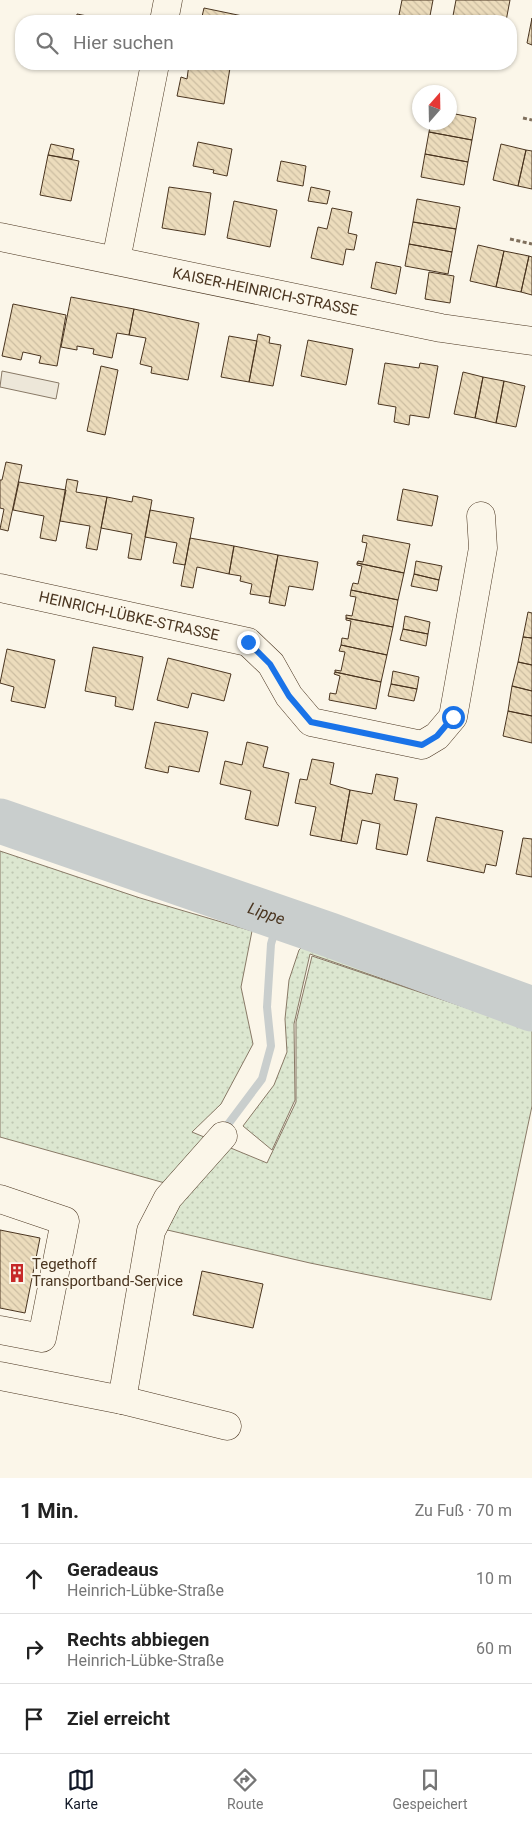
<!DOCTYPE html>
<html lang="de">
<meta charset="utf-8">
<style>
:root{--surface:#fff;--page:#f6f6f6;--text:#222;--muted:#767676;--line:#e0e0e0;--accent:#111827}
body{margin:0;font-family:Roboto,sans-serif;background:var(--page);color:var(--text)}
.compass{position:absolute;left:412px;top:85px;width:45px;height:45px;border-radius:50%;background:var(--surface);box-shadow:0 1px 4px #0004;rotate:20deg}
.stop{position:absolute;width:15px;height:15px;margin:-11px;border:4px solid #1a73e8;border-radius:50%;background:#fff}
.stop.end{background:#1a73e8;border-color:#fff;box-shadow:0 1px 5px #0008}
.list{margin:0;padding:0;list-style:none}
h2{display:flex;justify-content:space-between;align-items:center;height:65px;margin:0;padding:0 20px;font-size:21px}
h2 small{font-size:16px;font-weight:400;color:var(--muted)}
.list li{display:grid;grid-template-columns:32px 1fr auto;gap:15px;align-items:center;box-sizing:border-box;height:70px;padding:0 20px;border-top:1px solid var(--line)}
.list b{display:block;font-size:19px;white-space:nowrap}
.list p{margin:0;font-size:16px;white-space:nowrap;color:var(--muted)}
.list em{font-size:16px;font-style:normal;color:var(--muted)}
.icon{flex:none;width:28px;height:28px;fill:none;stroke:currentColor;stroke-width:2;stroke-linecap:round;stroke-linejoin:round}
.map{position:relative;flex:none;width:532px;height:1478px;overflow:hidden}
.search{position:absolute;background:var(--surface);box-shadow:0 1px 4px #0004;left:15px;right:15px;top:15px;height:55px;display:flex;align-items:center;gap:12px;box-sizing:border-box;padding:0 18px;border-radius:20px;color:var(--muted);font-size:19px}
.sheet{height:275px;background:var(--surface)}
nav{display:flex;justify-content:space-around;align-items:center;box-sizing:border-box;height:70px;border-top:1px solid var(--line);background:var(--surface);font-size:14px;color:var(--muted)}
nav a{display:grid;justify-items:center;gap:2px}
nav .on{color:var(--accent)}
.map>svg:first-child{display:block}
.grass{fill:url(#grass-dots);stroke:#887966}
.parking{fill:#ede7d9;stroke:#887966}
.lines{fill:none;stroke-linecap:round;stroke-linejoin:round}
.stream{stroke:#c9cecd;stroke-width:8}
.river{stroke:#c9cecd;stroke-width:45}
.building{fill:url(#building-back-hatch);stroke:#4a3520}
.minor-casing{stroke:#4a3520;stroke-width:29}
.path{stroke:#7f6f5c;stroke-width:3;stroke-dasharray:4 2.5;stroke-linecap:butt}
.minor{stroke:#fbf6e9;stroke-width:28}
.route{stroke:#1a73e8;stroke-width:6}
.labels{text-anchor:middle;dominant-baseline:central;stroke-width:4;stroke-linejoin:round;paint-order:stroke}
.street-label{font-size:15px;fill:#4a3520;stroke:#fbf6e9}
.poi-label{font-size:15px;fill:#4a3520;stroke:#fbf6e9;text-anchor:start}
.water-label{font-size:16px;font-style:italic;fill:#4a3520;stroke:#fbf6e9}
</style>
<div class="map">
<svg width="532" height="1478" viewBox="0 0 532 1478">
<defs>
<pattern id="grass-dots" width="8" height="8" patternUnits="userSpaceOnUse" patternTransform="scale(1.25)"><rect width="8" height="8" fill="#dce7d0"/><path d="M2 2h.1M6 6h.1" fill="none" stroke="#bec7b2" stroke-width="1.8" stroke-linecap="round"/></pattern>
<pattern id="building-back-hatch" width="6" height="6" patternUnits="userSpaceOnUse" patternTransform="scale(1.25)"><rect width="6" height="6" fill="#ecdcbc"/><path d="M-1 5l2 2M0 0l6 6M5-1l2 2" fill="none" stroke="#ccbda1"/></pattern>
</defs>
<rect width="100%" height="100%" fill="#fbf6e9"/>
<!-- grass -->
<path class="grass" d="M0,851L140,898L252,931L241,987L253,1044L221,1104L192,1132L267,1163L296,1102V1022L312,956L482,1013L310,954L294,1024L295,1100L272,1150L243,1126L274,1085L287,1052L285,1019L289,980L299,950L305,944L532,1025V1106L491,1300L310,1263L163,1229L172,1185L0,1137Z"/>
<!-- parking -->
<path class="parking" d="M2,371L59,383L56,399L0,387Z"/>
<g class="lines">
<!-- stream -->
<path class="stream" d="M226,1127L262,1079L271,1046L267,1007L271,944L279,917"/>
<!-- river -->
<path class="river" id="s1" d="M0,821L330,935L532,1009"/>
</g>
<!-- building -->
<path class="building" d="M402,0H433L429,21L399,15Z
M456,0H510L506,21H482L483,19L469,16L468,21H452Z
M204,8L257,19V21H201Z
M77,14L113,21H76Z
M532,18V45L527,43Z
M189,64H202L230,68L224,104L177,96L181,77L187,79Z
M450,113L476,118L472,140L429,132L431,122H450Z
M429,132L472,140L468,162L425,154Z
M198,142L232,149L227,176L213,173L214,170L193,166Z
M51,144L74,149L72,159L48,155Z
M501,144L526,150L518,186L493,180Z
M526,150L532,151V189L518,186Z
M425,154L468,162L464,185L421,177Z
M48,155L79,161L71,201L40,195Z
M281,161L306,166L303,186L277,181Z
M169,187L211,193L205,235L162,228Z
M311,187L330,191L327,204L308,201Z
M417,199L460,207L456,229L413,222Z
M234,201L277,210L270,247L227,238Z
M332,208L352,212L348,233L357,235L354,250L346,249L343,265L311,258L318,227L327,229Z
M413,222L456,229L452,252L409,244Z
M409,244L452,252L448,274L405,266Z
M478,245L504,251L496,287L470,281Z
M504,251L529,256L521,292L496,287Z
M529,256L532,257V295L521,292Z
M376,262L401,267L396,294L371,288Z
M429,272L454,276L450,303L425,299Z
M71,297L134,309L129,335L117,333L112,358L93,354L94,349L77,346V350L61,347Z
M13,304L66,315L57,366L39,363L41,356L23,352L21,360L2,356Z
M134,309L199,323L188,380L151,373L152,367L140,364L146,338L129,335Z
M258,334L270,337L269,343L281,345L273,386L249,382Z
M229,336L257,341L249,382L221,377Z
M308,340L353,349L346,385L301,376Z
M385,363L419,368L420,363L438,366L429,418L410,415L409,425L394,422L396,407L378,404Z
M101,366L118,370L105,435L87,431Z
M463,372L483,377L475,418L454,414Z
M483,377L504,381L496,423L475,418Z
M504,381L525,386L516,427L496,423Z
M6,462L22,465L8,531L0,529L4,509L0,508V480H2Z
M67,479L78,481L76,492L107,497L97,550L86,548L90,526L60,521Z
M19,482L66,490L56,541L40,538L44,516L13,510Z
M403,489L438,496L432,526L397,520Z
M133,496L152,500L141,560L128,558L132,534L101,528L107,497L132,502Z
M150,510L194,518L185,565L173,563L177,543L145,537Z
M363,535L410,544L404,573L357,563L358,561L363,562L367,543L362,542Z
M190,538L234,546L229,574L197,567L193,588L181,586Z
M234,546L278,555L270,597L250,594L252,584L240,581L241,576L229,574Z
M278,555L318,562L313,590L289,586L285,606L269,603Z
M416,561L442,566L439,580L414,574Z
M357,563L404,573L398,600L351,590L353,583L358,584L362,566L357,565Z
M414,574L439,580L437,591L411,586Z
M351,590L398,600L393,627L346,618V615L352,616L356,597L350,596Z
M528,612L532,613V638L523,637Z
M405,616L430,622L428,634L403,629Z
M346,618L393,627L387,655L341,645L342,638L348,639L351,621L346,620Z
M403,629L428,634L426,646L400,640Z
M523,637L532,638V665L518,662Z
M341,645L387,655L381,682L335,672V670L341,671L345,652L339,651Z
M93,647L143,657L133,710L115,706L116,697L85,691Z
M7,649L55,660L45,708L11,701L14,687L0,683Z
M168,658L231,674L224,701L192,693L188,708L157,700Z
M518,662L532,665V691L512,686Z
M393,671L419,677L417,689L391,684Z
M335,672L381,682L376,709L329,700L330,693L336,694L340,676L334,674Z
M391,684L417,689L414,701L388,696Z
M512,686L532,691V716L508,711Z
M508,711L532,716V743L503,736Z
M155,722L208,732L199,772L169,766L168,773L145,768Z
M247,742L268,747L263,767L289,773L278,826L245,819L251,791L220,784L225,761L242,765Z
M312,759L334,763L330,784L350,790L341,841L310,835L316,807L295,803L300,779L307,780Z
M376,774L398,778L394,800L417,804L407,855L376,849L380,824L362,820L357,844L341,841L350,790L372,794Z
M436,817L503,831L496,866L486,864L484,873L427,861Z
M523,838L532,839V877L516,874Z
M0,1230L40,1238L25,1313L0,1308Z
M202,1271L263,1284L253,1328L193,1315Z"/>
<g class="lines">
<!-- minor casing -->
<g class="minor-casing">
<g id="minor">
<path d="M164,21L168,0"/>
<path id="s2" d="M0,237L441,328L532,341"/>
<path d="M116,260L155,64"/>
<path id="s3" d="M0,588L248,642L271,664L289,696L311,722L422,745L437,736L453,717L483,548L481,516"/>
<path d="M0,1199L65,1221L42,1338L0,1330"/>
<path d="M0,1376L122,1400L227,1426"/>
<path d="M122,1400L151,1231L168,1198L223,1136"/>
</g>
</g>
<!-- path -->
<path class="path" d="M523,118L532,120
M510,239L532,244"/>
<!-- minor -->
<use href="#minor" class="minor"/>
</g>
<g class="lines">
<!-- route -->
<path class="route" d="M248,642L270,664L289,696L311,722L422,745L437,736L453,717"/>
</g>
<!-- icons -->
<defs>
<g id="building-bare" transform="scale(1.5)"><path d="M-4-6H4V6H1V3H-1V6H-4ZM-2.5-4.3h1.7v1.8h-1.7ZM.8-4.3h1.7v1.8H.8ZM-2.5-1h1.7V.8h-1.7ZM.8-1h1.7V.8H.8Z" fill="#c62828" stroke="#fbf6e9" stroke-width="2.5" paint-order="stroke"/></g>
</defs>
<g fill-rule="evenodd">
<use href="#building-bare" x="17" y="1273"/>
</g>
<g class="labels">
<!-- street labels -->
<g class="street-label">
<text stroke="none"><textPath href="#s2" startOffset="271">KAISER-HEINRICH-STRASSE</textPath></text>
<text stroke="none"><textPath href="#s3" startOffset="132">HEINRICH-LÜBKE-STRASSE</textPath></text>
</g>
<!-- poi labels -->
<g class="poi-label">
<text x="32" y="1264">Tegethoff<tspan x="32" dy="17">Transportband-Service</tspan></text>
</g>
<!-- water labels -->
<g class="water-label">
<text stroke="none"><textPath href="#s1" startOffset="282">Lippe</textPath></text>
</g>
</g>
</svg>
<svg class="compass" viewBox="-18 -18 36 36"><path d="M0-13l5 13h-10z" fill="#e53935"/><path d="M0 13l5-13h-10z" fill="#767676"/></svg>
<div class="stop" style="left:453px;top:717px"></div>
<div class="stop end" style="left:248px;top:642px"></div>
<div class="search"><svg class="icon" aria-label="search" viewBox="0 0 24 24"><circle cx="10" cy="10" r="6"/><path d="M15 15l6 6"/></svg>Hier suchen</div>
</div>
<section class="sheet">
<h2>1 Min.<small>Zu Fuß · 70 m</small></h2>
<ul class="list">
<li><svg class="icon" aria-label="ahead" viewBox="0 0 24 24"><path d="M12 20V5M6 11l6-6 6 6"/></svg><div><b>Geradeaus</b><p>Heinrich-Lübke-Straße</p></div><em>10 m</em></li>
<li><svg class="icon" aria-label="right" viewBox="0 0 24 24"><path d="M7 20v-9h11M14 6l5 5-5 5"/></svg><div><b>Rechts abbiegen</b><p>Heinrich-Lübke-Straße</p></div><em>60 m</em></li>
<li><svg class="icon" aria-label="arrive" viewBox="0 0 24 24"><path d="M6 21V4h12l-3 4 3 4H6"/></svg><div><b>Ziel erreicht</b></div></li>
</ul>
</section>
<nav>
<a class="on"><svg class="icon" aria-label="map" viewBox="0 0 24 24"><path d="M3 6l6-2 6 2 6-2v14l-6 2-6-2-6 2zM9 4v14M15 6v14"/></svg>Karte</a>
<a><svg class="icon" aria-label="directions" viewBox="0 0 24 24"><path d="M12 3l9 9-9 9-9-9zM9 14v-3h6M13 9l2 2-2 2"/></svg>Route</a>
<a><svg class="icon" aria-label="saved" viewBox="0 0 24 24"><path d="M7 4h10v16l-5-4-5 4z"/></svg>Gespeichert</a>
</nav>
